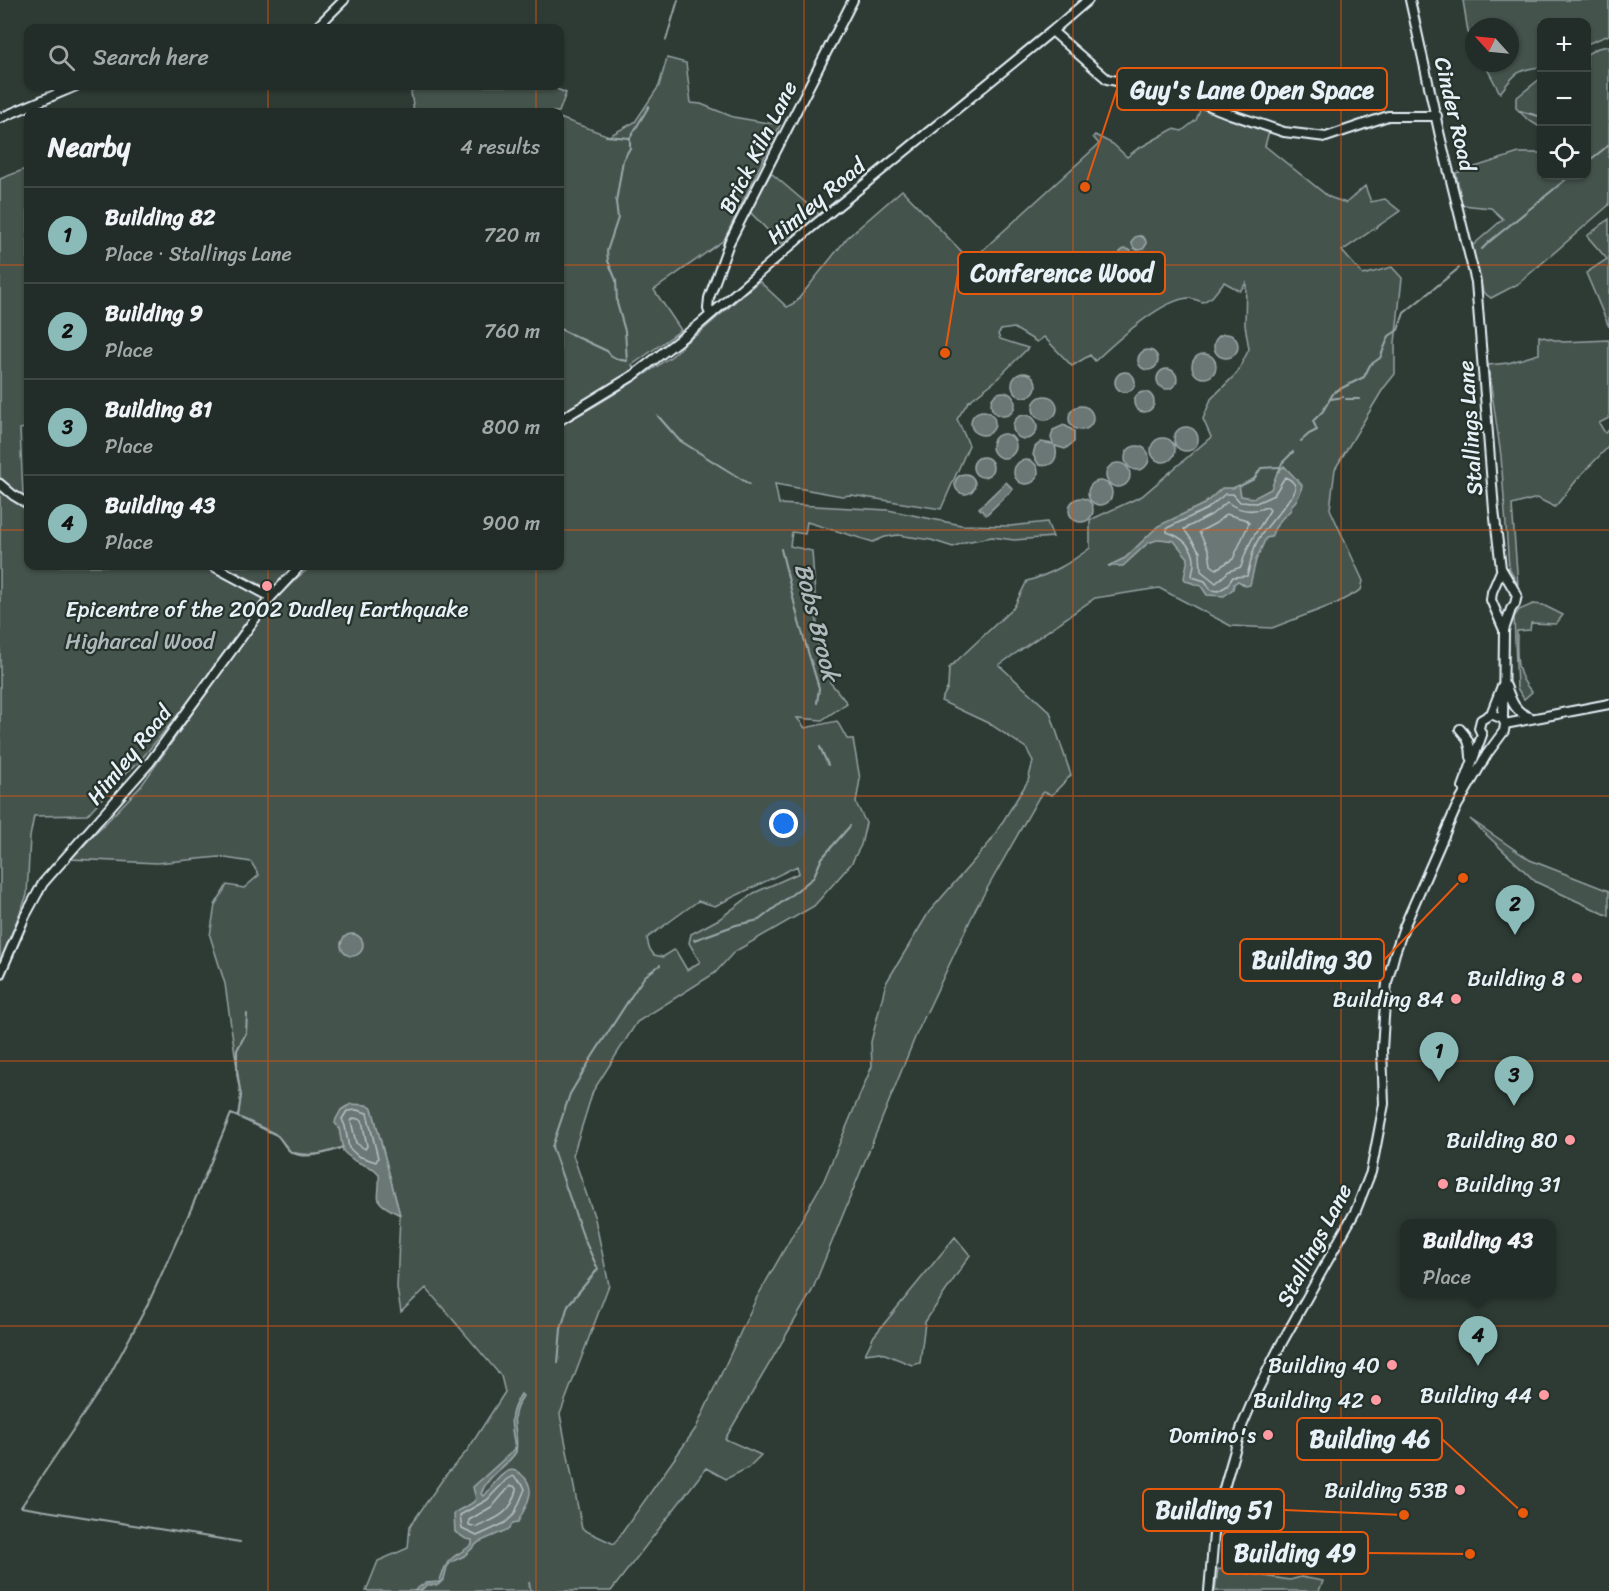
<!DOCTYPE html>
<meta charset="utf-8">
<style>
:root{--surface:#222c28;--page:#2e3834;--text:#f1f3f6;--muted:#a2a7a8;--line:#3f4845;--accent:#8bbbb9}
body{margin:0;font-family:Sriracha,sans-serif;background:var(--page);color:var(--text)}
.controls{position:absolute;right:18px;top:18px;display:grid;overflow:hidden;border-radius:12px;box-shadow:0 2px 4px #0004}
.controls button{width:54px;height:54px;display:grid;place-items:center;padding:0;border:0;border-bottom:2px solid var(--line);background:var(--surface);color:var(--text);font:30px sans-serif}
.compass{position:absolute;left:1465px;top:18px;width:54px;height:54px;border-radius:50%;background:var(--surface);box-shadow:0 2px 4px #0004;rotate:297deg}
.you{position:absolute;left:784px;top:824px;width:21px;height:21px;margin:-15px;border:4px solid #fff;border-radius:50%;background:#1a73e8;box-shadow:0 0 0 9px #1a73e833}
.badge{display:grid;place-items:center;width:39px;height:39px;border-radius:50%;background:var(--accent);color:#111;font-size:20px;font-weight:700}
.pin{position:absolute;translate:-50% -50px;filter:drop-shadow(0 2px 3px #0008)}
.pin::after{content:'';position:absolute;top:32px;width:21px;height:18px;background:inherit;clip-path:polygon(0 0,100% 0,50% 100%)}
.popup{position:absolute;left:1400px;top:1219px;width:156px;height:78px;box-sizing:border-box;display:grid;place-content:center;border-radius:12px;background:var(--surface);filter:drop-shadow(0 2px 4px #0005);font-size:20px;white-space:nowrap;color:var(--muted)}
.popup b{font-size:22px;color:var(--text)}
.popup::after{content:'';position:absolute;left:50%;top:100%;margin-left:-12px;border:12px solid transparent;border-top-color:var(--surface)}
.list{margin:0;padding:0;list-style:none}
h2{display:flex;justify-content:space-between;align-items:center;height:78px;margin:0;padding:0 24px;font-size:26px}
h2 small{font-size:20px;font-weight:400;color:var(--muted)}
.list li{display:grid;grid-template-columns:39px 1fr auto;gap:18px;align-items:center;box-sizing:border-box;height:96px;padding:0 24px;border-top:2px solid var(--line)}
.list b{display:block;font-size:22px;white-space:nowrap}
.list p{margin:0;font-size:20px;white-space:nowrap;color:var(--muted)}
.list em{font-size:20px;font-style:normal;color:var(--muted)}
.icon{flex:none;width:33px;height:33px;fill:none;stroke:currentColor;stroke-width:2;stroke-linecap:round;stroke-linejoin:round}
.map{position:relative;flex:none;width:1609px;height:1591px;overflow:hidden}
.search{position:absolute;background:var(--surface);box-shadow:0 2px 4px #0004;left:24px;top:24px;width:540px;height:66px;display:flex;align-items:center;gap:15px;box-sizing:border-box;padding:0 21px;border-radius:12px;color:var(--muted);font-size:22px}
.panel{position:absolute;background:var(--surface);box-shadow:0 2px 4px #0004;left:24px;top:108px;width:540px;height:462px;border-radius:12px}
.map>svg:first-child{display:block}
.green{fill:#45524e;stroke:#96a2a3;stroke-width:1.5;fill-rule:evenodd}
.water{fill:#6b7775;stroke:#9da8a9;stroke-width:1.5}
.lines{fill:none;stroke-linecap:round;stroke-linejoin:round}
.shore{stroke:#b6c0c4;stroke-width:1.5}
.stream{stroke:#9da8a9;stroke-width:2}
.secondary-casing{stroke:#e8f1f8;stroke-width:12}
.secondary{stroke:#26332d;stroke-width:8}
.grid{fill:none;stroke:#e8590c;stroke-width:1.5;stroke-opacity:0.55}
.poi-dot{fill:#ff9aa2;stroke:#26332d;stroke-width:2}
.labels{text-anchor:middle;dominant-baseline:central;stroke-width:4.5;stroke-linejoin:round;paint-order:stroke}
.street-label{font-size:22px;fill:#e8f1f8;stroke:#26332d}
.poi-label{font-size:22px;fill:#e8f1f8;stroke:#26332d;text-anchor:end}
.park-label{font-size:22px;fill:#afb9bc;stroke:#26332d}
.water-label{font-size:24px;font-style:italic;fill:#b0babd;stroke:#26332d}
.leader{fill:none;stroke:#e8590c;stroke-width:2}
.callout-dot{fill:#e8590c;stroke:#26332d;stroke-width:2}
.callout{fill:#26332d;stroke:#e8590c;stroke-width:2}
.callout-label{font-size:24px;text-anchor:middle;font-weight:bold;fill:#e8f1f8}
</style>
<div class="map">
<svg width="1609" height="1591" viewBox="0 0 1609 1591">
<rect width="100%" height="100%" fill="#2e3b35"/>
<filter id="ink" filterUnits="userSpaceOnUse"><feTurbulence type="fractalNoise" baseFrequency=".0167" numOctaves="2"/><feDisplacementMap in="SourceGraphic" scale="12" xChannelSelector="R" yChannelSelector="G"/><feConvolveMatrix kernelMatrix="1 2 1 2 8 2 1 2 1" color-interpolation-filters="sRGB"/></filter>
<g filter="url(#ink)">
<!-- green -->
<path class="green" d="M1463,0H1609V35L1587,44L1586,22H1542L1541,67C1517,69 1514,75 1500,93L1484,63H1510V27H1474V43L1468,32Z
M1609,46V205L1518,284L1491,298L1483,292L1472,246L1503,219L1491,208L1462,205L1456,173L1519,153H1541L1542,176H1586L1587,54L1598,48Z
M667,58L686,63L691,103L701,104L733,117L780,125L724,240L654,290L681,330L632,365L634,369L560,415V118L609,136L635,122L659,86Z
M1541,78V128L1527,119L1516,108V98Z
M420,86H550L566,93L559,112H414L411,92Z
M1201,108L1210,112L1269,131L1265,146L1329,197L1346,203L1365,186L1371,202L1385,199L1400,211L1342,251L1363,275L1392,267L1402,278L1395,343V374L1383,389L1335,469L1330,509L1363,581L1361,590L1337,603L1272,628L1231,626L1159,588L1095,598L999,665L1050,712L1071,775L1052,795L1044,792L1039,797L976,908L916,1035L812,1291L725,1439L761,1455L748,1468L726,1479L706,1468L611,1591H531L529,1582L530,1591H366L378,1561L408,1548L410,1526L445,1476L467,1451L505,1392L501,1376L426,1288L401,1312L397,1288L400,1215L372,1108C361,1106 349,1102 341,1110L339,1128L343,1147C325,1154 309,1157 291,1152L278,1136L238,1117L241,1096L225,984L210,936L215,905L227,885L244,888L259,875L251,862L219,857L157,863L71,859L141,786L267,608L297,578L312,566H560V425C598,406 633,382 669,358C680,351 684,340 697,335L759,281L787,307L796,302L847,238L902,190L964,254L975,257L1099,144L1093,137L1095,135L1113,144L1127,157L1136,150L1173,129L1182,131L1196,120ZM1141,236L1145,239L1146,245L1138,250L1134,248L1132,242L1136,237ZM1224,282L1240,291L1246,283L1245,325L1249,349L1237,373L1211,399L1203,419L1211,437L1142,496L1090,520V548C1070,563 1052,574 1027,581L1014,607L949,668L948,687L941,701L990,724L1026,748L1033,761L1028,781L990,842L929,912L886,983L871,1042L872,1066L824,1180L756,1299L696,1428L614,1544L582,1529L560,1414L609,1285L595,1219L573,1155L593,1091L637,1022L715,973L734,952L814,906L851,864L861,845L866,823L856,803L860,779L853,739H847L837,721L805,728L797,718L822,720L847,703L830,682L819,652L812,551L790,546L792,532L805,534L807,522L873,542L885,537L898,535L931,540L953,547L965,542L992,537L1014,540L1053,537L1047,522L1010,526L961,525L888,510L779,504L775,484L842,496L851,495L941,509L969,445L957,419L968,402L995,381L1028,348L1000,339L998,334L1001,330L1014,328L1037,342L1044,337L1072,366L1090,355L1095,361C1114,343 1163,298 1190,298C1194,299 1199,301 1203,302L1212,297ZM797,866L799,873L754,893L719,919L691,934L689,943L700,962L687,970L676,951L674,950L663,957L654,955L649,948L647,938L698,901L715,906Z
M28,168V427L20,429L23,494L18,493L0,477V179Z
M771,173L820,215L781,244L750,212Z
M1609,219V327L1586,273L1607,259L1587,236Z
M1539,336L1563,342L1609,340V418L1599,423L1605,433L1609,430V446L1580,476L1555,507L1537,498L1512,505L1518,585L1509,568L1501,456L1488,365L1508,363L1539,354Z
M0,490L28,508V566H205L265,597L186,705L138,763L122,776L87,815L34,816L30,837L27,895L0,962Z
M225,566H294L271,590Z
M1533,604L1543,605L1563,615L1556,624L1531,623L1530,630L1517,631C1517,655 1514,673 1532,692L1524,699L1517,688L1514,617L1519,610Z
M1470,819L1530,860L1609,891V916L1536,882Z
M955,1237L970,1255L925,1322L920,1363L912,1365L880,1352L865,1354L874,1336Z
M1218,1569L1290,1580L1301,1577L1323,1581L1319,1591H1215Z"/>
<!-- water -->
<path class="water" d="M1132 243a7 7 0 1 1 14 0a7 7 0 1 1-14 0Z
M1119 256a7 7 0 1 1 14 0a7 7 0 1 1-14 0Z
M1214 346a12 12 0 1 1 24 0a12 12 0 1 1-24 0Z
M1138 360a10 10 0 1 1 20 0a10 10 0 1 1-20 0Z
M1192 366a12 12 0 1 1 24 0a12 12 0 1 1-24 0Z
M1157 379a10 10 0 1 1 20 0a10 10 0 1 1-20 0Z
M1115 382a10 10 0 1 1 20 0a10 10 0 1 1-20 0Z
M1012 385a12 12 0 1 1 24 0a12 12 0 1 1-24 0Z
M1134 402a10 10 0 1 1 20 0a10 10 0 1 1-20 0Z
M991 404a12 12 0 1 1 24 0a12 12 0 1 1-24 0Z
M1033 408a12 12 0 1 1 24 0a12 12 0 1 1-24 0Z
M1069 418a12 12 0 1 1 24 0a12 12 0 1 1-24 0Z
M971 423a12 12 0 1 1 24 0a12 12 0 1 1-24 0Z
M1013 427a12 12 0 1 1 24 0a12 12 0 1 1-24 0Z
M1064,425L1074,431V442L1065,449L1055,446C1059,458 1053,468 1039,465L1033,455L1035,447L1041,442L1053,444L1051,438L1053,430Z
M1174 439a12 12 0 1 1 24 0a12 12 0 1 1-24 0Z
M992 446a12 12 0 1 1 24 0a12 12 0 1 1-24 0Z
M1151 450a12 12 0 1 1 24 0a12 12 0 1 1-24 0Z
M1125 458a12 12 0 1 1 24 0a12 12 0 1 1-24 0Z
M973 467a10 10 0 1 1 20 0a10 10 0 1 1-20 0Z
M1014 472a12 12 0 1 1 24 0a12 12 0 1 1-24 0Z
M1106 475a12 12 0 1 1 24 0a12 12 0 1 1-24 0Z
M1284,466L1302,485C1301,494 1298,500 1291,506V510C1282,518 1275,525 1271,537L1266,538L1256,560L1250,585L1246,586L1238,581L1234,584L1233,589L1224,596L1207,595L1201,586L1186,581L1184,578L1188,558L1174,541L1160,539L1148,543L1123,566H1108L1125,558L1158,526L1204,504L1222,488H1233L1239,485L1241,496L1254,498L1271,489L1277,473Z
M955 484a10 10 0 1 1 20 0a10 10 0 1 1-20 0Z
M1088 493a12 12 0 1 1 24 0a12 12 0 1 1-24 0Z
M1006,482L1013,489L986,515L979,508Z
M1069 510a12 12 0 1 1 24 0a12 12 0 1 1-24 0Z
M341 945a11 11 0 1 1 22 0a11 11 0 1 1-22 0Z
M351,1104L366,1105L372,1108L400,1215C369,1199 381,1202 379,1174L374,1169L355,1161L346,1154L343,1151L339,1128L335,1123L336,1119L341,1110Z
M521,1394L523,1396C506,1422 520,1426 516,1452C507,1467 487,1475 481,1494L484,1496C492,1488 497,1476 508,1471C513,1469 517,1471 521,1474C539,1489 526,1505 518,1522L513,1523L509,1529L479,1542L464,1556L451,1562L447,1567L444,1579L438,1585H427L420,1591H414L425,1583L439,1582C443,1574 444,1564 451,1559C458,1552 463,1553 472,1544V1540L466,1539L455,1532L454,1514C460,1507 471,1507 476,1499L473,1487L515,1449C512,1424 506,1418 521,1394Z"/>
<g class="lines">
<!-- shore -->
<path class="shore" d="M1285,477C1290,479 1297,484 1295,490C1294,496 1289,497 1287,502C1279,513 1269,524 1261,535C1252,547 1251,563 1247,576L1233,577L1227,586L1218,591L1211,590L1205,581L1192,577C1192,572 1194,568 1194,563C1195,547 1180,536 1167,532V528L1207,509L1225,494H1233L1240,502L1256,503L1274,495Z
M1227,502C1239,511 1252,513 1267,507L1270,510C1257,532 1248,541 1241,567L1229,571L1216,583L1201,571L1200,552L1184,529L1211,515Z
M1226,514L1247,520L1249,523L1233,559L1216,569L1211,565L1209,551L1199,532L1216,523Z
M357,1110L367,1113L378,1158L376,1162L358,1156L349,1148L345,1126L342,1119L347,1111Z
M354,1118L362,1120L367,1146L365,1149L356,1143L351,1121Z
M513,1476L523,1485L525,1489L514,1515L505,1523L477,1536L462,1529L460,1515L487,1500L506,1480Z
M510,1486H514L517,1490C511,1514 497,1518 477,1527L469,1525V1520L493,1506Z"/>
<!-- stream -->
<path class="stream" d="M666,40L678,0
M1520,111L1542,117
M606,136L630,138
M1586,163L1609,145
M1482,249L1489,242L1570,176
M560,329L607,351C612,358 618,360 627,361L625,331L617,303L616,280L608,261L607,251L618,218L616,202L623,160L630,148V138L649,106
M1331,399L1343,397
M1346,399H1359
M658,416L679,440L749,484
M1301,441L1309,434L1317,430L1313,421L1323,411L1334,392L1364,377L1370,365L1380,358L1389,336L1398,330L1404,313L1459,268
M1279,471L1282,463L1293,452
M1240,486L1254,479L1261,468L1279,467
M781,549L799,622L819,688L817,703
M820,747L828,765
M694,940L736,925L759,920L813,878L822,858L850,826
M238,1116L241,1096L237,1074V1050L246,1033L247,1014
M558,1363L561,1329L568,1305L598,1269L584,1239L552,1147L570,1094L592,1057L636,989L645,976L660,965
M240,1542L21,1507L108,1378L148,1304L191,1209L231,1114C246,1120 261,1127 275,1134C282,1138 284,1148 291,1152C306,1160 328,1153 343,1147"/>
<!-- secondary casing -->
<g class="secondary-casing">
<path id="secondary" d="M316,28L344,0
M1052,31L1107,79L1180,94L1230,114L1284,132L1326,137L1388,116H1437
M0,118L76,86
M710,314L708,309L709,298L729,243L853,0
M560,420L634,375L700,324L812,227L1052,31L1088,0
M0,484L13,495L28,504
M213,566L271,597
M1501,571L1492,592L1491,600L1504,630
M1506,686C1511,700 1515,713 1530,717
M1491,714L1502,686
M1505,724L1609,704
M1460,729C1468,737 1471,746 1471,757
M1463,787L1482,735L1479,728L1481,720L1491,714L1503,719
M0,974L25,916L43,883L150,762L271,597L300,566
M1209,1591L1214,1534L1220,1502L1242,1426L1256,1393L1280,1346L1356,1210L1371,1172L1384,1104L1382,1050L1384,1017L1387,983L1395,953L1404,927L1456,808L1487,754L1504,731L1505,724L1503,719L1504,630L1511,609L1515,604L1517,595L1501,568L1494,510L1476,282L1440,136L1410,0"/>
</g>
<!-- secondary -->
<use href="#secondary" class="secondary"/>
</g>
</g>
<!-- grid -->
<path class="grid" d="M268,0V28M536,0V28M804,0V1591M1073,0V1591M1341,0V1591M268,86V112M536,86V112M0,265H28M560,265H1609M0,530H28M560,530H1609M268,566V1591M536,566V1591M0,796H1609M0,1061H1609M0,1326H1609"/>
<!-- markers -->
<g class="poi-dot">
<circle cx="267" cy="586" r="6"/>
<circle cx="1577" cy="978" r="6"/>
<circle cx="1456" cy="999" r="6"/>
<circle cx="1570" cy="1140" r="6"/>
<circle cx="1443" cy="1184" r="6"/>
<circle cx="1392" cy="1365" r="6"/>
<circle cx="1544" cy="1395" r="6"/>
<circle cx="1376" cy="1400" r="6"/>
<circle cx="1268" cy="1435" r="6"/>
<circle cx="1460" cy="1490" r="6"/>
</g>
<g class="labels">
<!-- street labels -->
<g class="street-label">
<text transform="translate(1455 114) rotate(77)">Cinder Road</text>
<text transform="translate(758 147) rotate(-63)">Brick Kiln Lane</text>
<text transform="translate(816 201) rotate(-40)">Himley Road</text>
<text transform="translate(1470 428) rotate(-94)">Stallings Lane</text>
<text transform="translate(129 755) rotate(-51)">Himley Road</text>
<text transform="translate(1314 1245) rotate(-62)">Stallings Lane</text>
</g>
<!-- poi labels -->
<g class="poi-label">
<text x="267" y="609" text-anchor="middle">Epicentre of the 2002 Dudley Earthquake</text>
<text x="1565" y="978">Building 8</text>
<text x="1444" y="999">Building 84</text>
<text x="1558" y="1140">Building 80</text>
<text x="1455" y="1184" text-anchor="start">Building 31</text>
<text x="1380" y="1365">Building 40</text>
<text x="1532" y="1395">Building 44</text>
<text x="1364" y="1400">Building 42</text>
<text x="1256" y="1435">Domino's</text>
<text x="1448" y="1490">Building 53B</text>
</g>
<!-- park labels -->
<g class="park-label">
<text x="140" y="641">Higharcal Wood</text>
</g>
<!-- water labels -->
<g class="water-label">
<text transform="translate(817 622) rotate(76)">Bobs Brook</text>
</g>
</g>
<!-- callouts -->
<path class="leader" d="M1085 187L1117 89M945 353L958 273M1463 878L1384 960M1523 1513L1442 1439M1404 1515L1284 1510M1470 1554L1368 1553"/>
<g class="callout-dot">
<circle cx="1085" cy="187" r="6"/>
<circle cx="945" cy="353" r="6"/>
<circle cx="1463" cy="878" r="6"/>
<circle cx="1523" cy="1513" r="6"/>
<circle cx="1404" cy="1515" r="6"/>
<circle cx="1470" cy="1554" r="6"/>
</g>
<g class="callout">
<rect x="1117" y="68" width="270" height="42" rx="6"/>
<rect x="958" y="252" width="207" height="42" rx="6"/>
<rect x="1240" y="939" width="144" height="42" rx="6"/>
<rect x="1297" y="1418" width="145" height="42" rx="6"/>
<rect x="1143" y="1489" width="141" height="42" rx="6"/>
<rect x="1222" y="1532" width="146" height="42" rx="6"/>
</g>
<g class="callout-label">
<text x="1252" y="98">Guy's Lane Open Space</text>
<text x="1062" y="281">Conference Wood</text>
<text x="1312" y="968">Building 30</text>
<text x="1370" y="1447">Building 46</text>
<text x="1214" y="1518">Building 51</text>
<text x="1295" y="1561">Building 49</text>
</g>
</svg>
<div class="controls">
<button>+</button>
<button>−</button>
<button><svg class="icon" aria-label="locate" viewBox="0 0 24 24"><circle cx="12" cy="12" r="6"/><path d="M12 2v4M12 18v4M2 12h4M18 12h4"/></svg></button>
</div>
<svg class="compass" viewBox="-18 -18 36 36"><path d="M0-13l5 13h-10z" fill="#e53935"/><path d="M0 13l5-13h-10z" fill="#a2a7a8"/></svg>
<div class="you"></div>
<div class="pin badge" style="left:1439px;top:1082px">1</div>
<div class="pin badge" style="left:1515px;top:935px">2</div>
<div class="pin badge" style="left:1514px;top:1106px">3</div>
<div class="pin badge" style="left:1478px;top:1366px">4</div>
<div class="popup"><b>Building 43</b>Place</div>
<div class="search"><svg class="icon" aria-label="search" viewBox="0 0 24 24"><circle cx="10" cy="10" r="6"/><path d="M15 15l6 6"/></svg>Search here</div>
<section class="panel">
<h2>Nearby<small>4 results</small></h2>
<ul class="list">
<li><span class="badge">1</span><div><b>Building 82</b><p>Place · Stallings Lane</p></div><em>720 m</em></li>
<li><span class="badge">2</span><div><b>Building 9</b><p>Place</p></div><em>760 m</em></li>
<li><span class="badge">3</span><div><b>Building 81</b><p>Place</p></div><em>800 m</em></li>
<li><span class="badge">4</span><div><b>Building 43</b><p>Place</p></div><em>900 m</em></li>
</ul>
</section>
</div>
